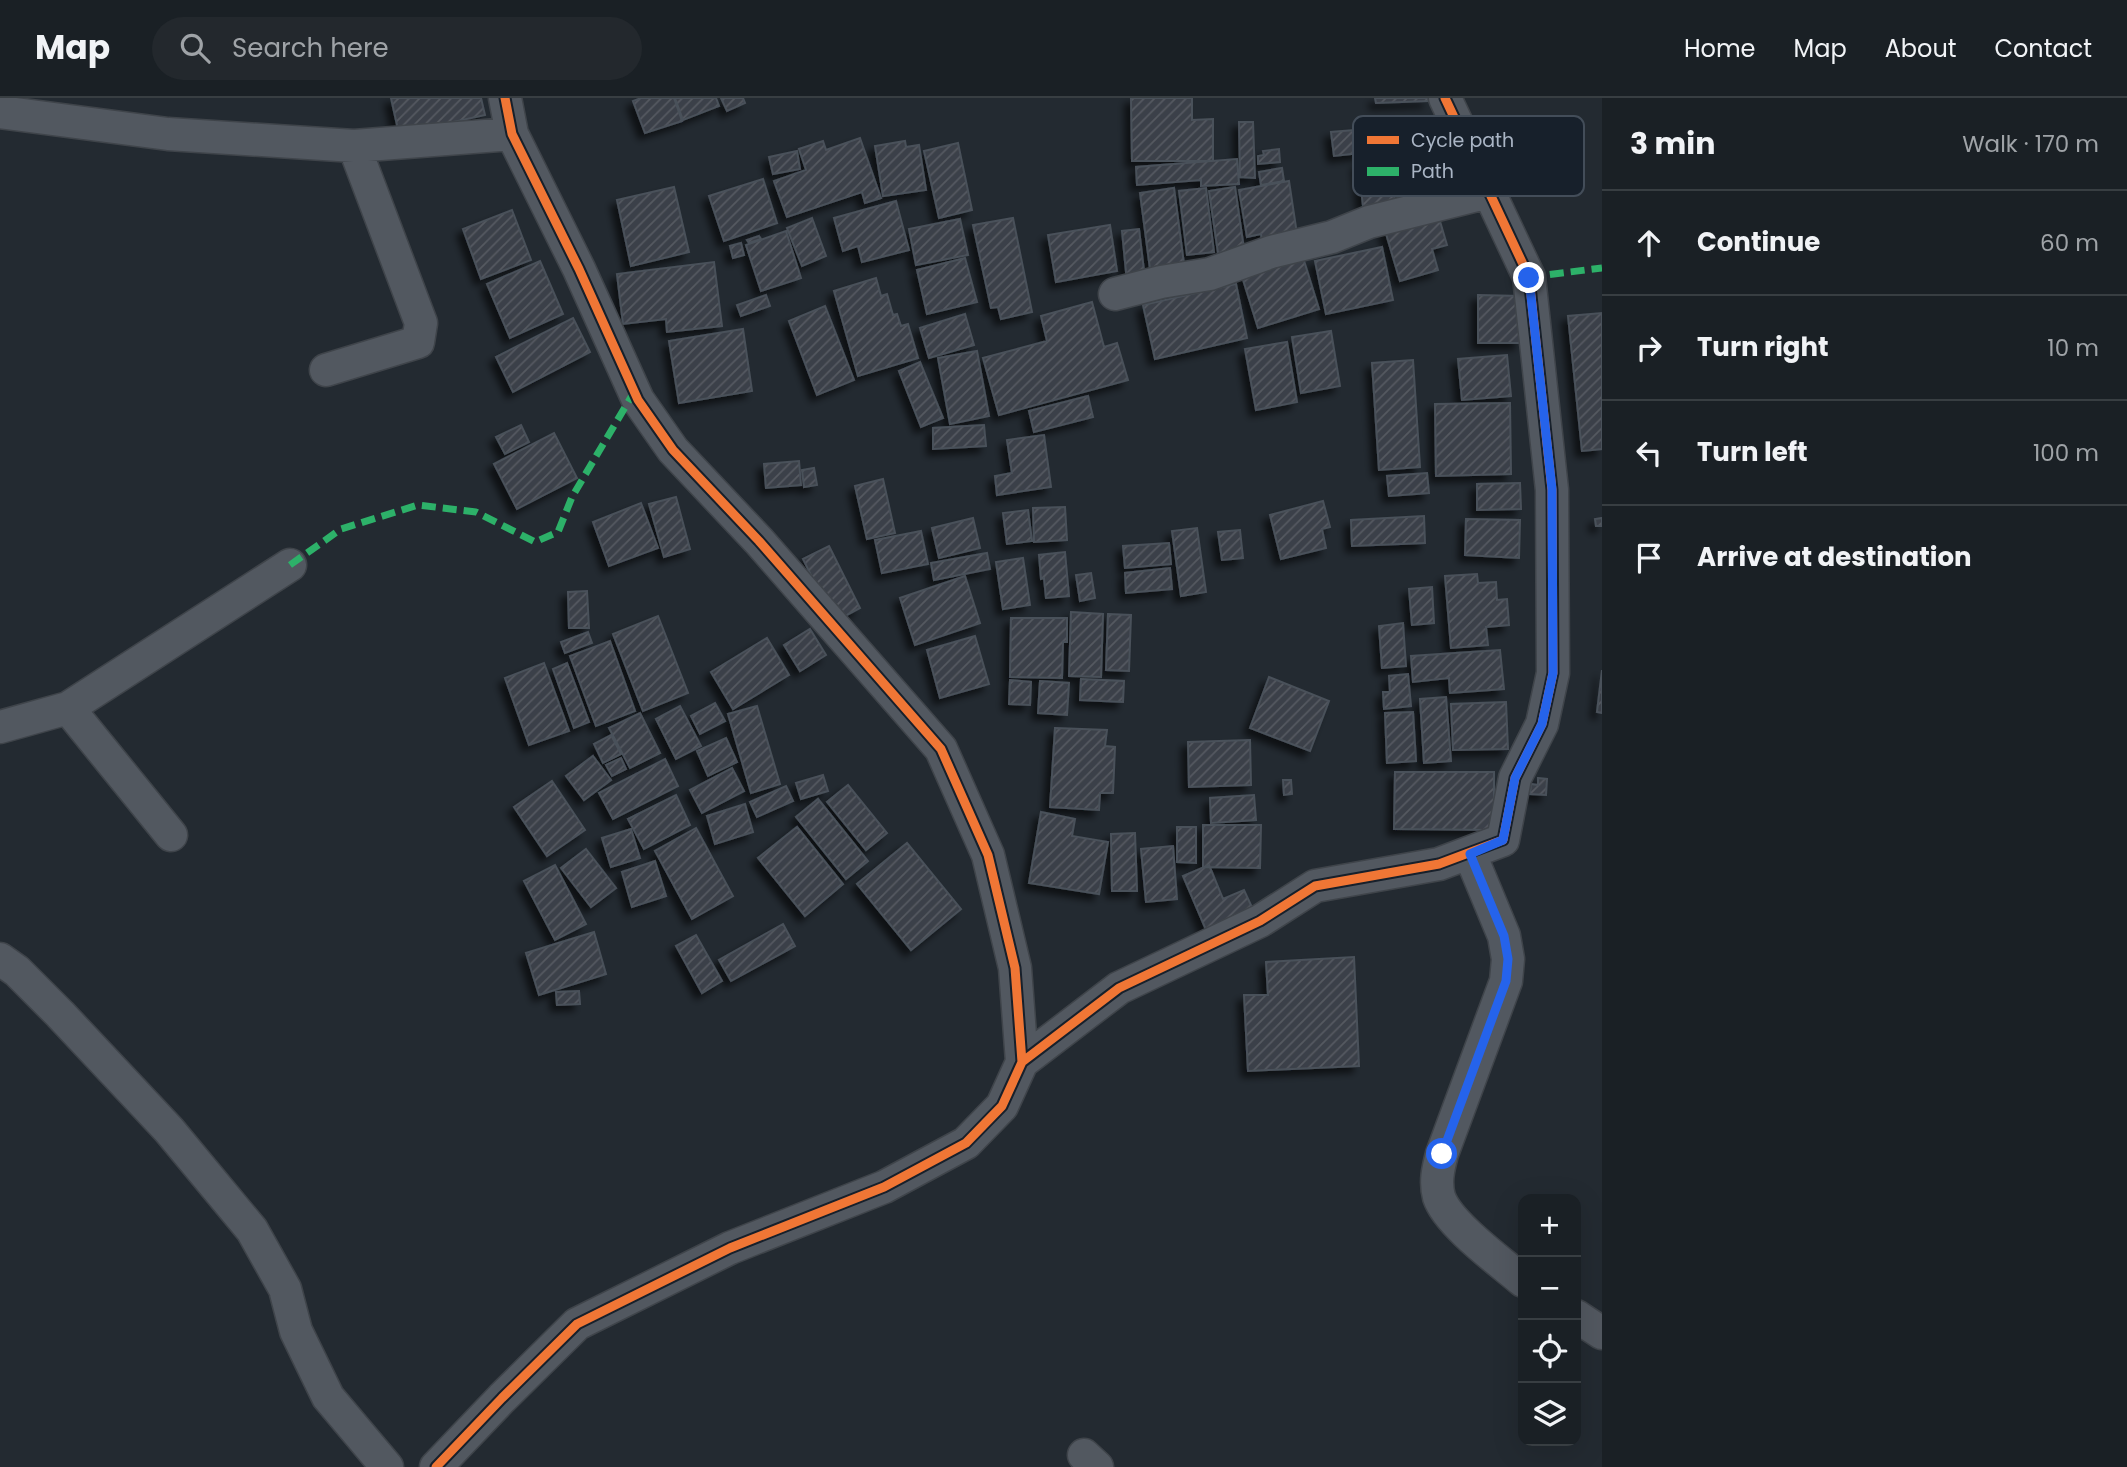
<!DOCTYPE html>
<meta charset="utf-8">
<style>
:root{--surface:#1a2025;--page:#23282d;--text:#f1f3f6;--muted:#9fa3a7;--line:#383e42}
body{margin:0;font-family:Poppins,sans-serif;background:var(--page);color:var(--text)}
.controls{position:absolute;right:21px;bottom:21px;display:grid;overflow:hidden;border-radius:14px;box-shadow:0 7px 28px #0002}
.controls button{width:63px;height:63px;display:grid;place-items:center;padding:0;border:0;border-bottom:2px solid var(--line);background:var(--surface);color:var(--text);font:35px sans-serif}
.stop{position:absolute;width:21px;height:21px;margin:-16px;border:5px solid #2563eb;border-radius:50%;background:#fff}
.stop.end{background:#2563eb;border-color:#fff;box-shadow:0 2px 7px #0008}
.list{margin:0;padding:0;list-style:none}
h2{display:flex;justify-content:space-between;align-items:center;height:91px;margin:0;padding:0 28px;font-size:30px}
h2 small{font-size:23px;font-weight:400;color:var(--muted)}
.list li{display:grid;grid-template-columns:46px 1fr auto;gap:21px;align-items:center;box-sizing:border-box;height:105px;padding:0 28px;border-top:2px solid var(--line)}
.list b{display:block;font-size:26px;white-space:nowrap}
.list em{font-size:23px;font-style:normal;color:var(--muted)}
.icon{flex:none;width:38px;height:38px;fill:none;stroke:currentColor;stroke-width:2;stroke-linecap:round;stroke-linejoin:round}
.map{position:relative;flex:none;width:1602px;height:1369px;overflow:hidden}
header{display:flex;align-items:center;gap:42px;box-sizing:border-box;height:98px;padding:0 35px;background:var(--surface);border-bottom:2px solid var(--line)}
header strong{font-size:33px}
nav{display:flex;gap:38px;margin-inline-start:auto;font-size:24px}
.search{width:490px;height:63px;background:var(--page);display:flex;align-items:center;gap:18px;box-sizing:border-box;padding:0 24px;border-radius:38px;color:var(--muted);font-size:26px}
main{display:flex}
aside{flex:1;background:var(--surface)}
.map>svg:first-child{display:block}
.building{fill:url(#building-hatch);stroke:#4a515a;stroke-width:2;filter:url(#shadow)}
.lines{fill:none;stroke-linecap:round;stroke-linejoin:round}
.street-casing{stroke:#3f444a;stroke-width:35}
.street{stroke:#525860;stroke-width:32}
.quiet{stroke:#2db169;stroke-width:7;stroke-dasharray:14 7;stroke-linecap:butt}
.cycleway-casing{stroke:#17202b;stroke-width:13}
.cycleway{stroke:#f07635;stroke-width:9}
.route{stroke:#2563eb;stroke-width:9}
.key{fill:#17202b;stroke:#434d59;stroke-width:2}
.key-label{font-size:19px;fill:#aab5c5}
</style>
<header>
<strong>Map</strong>
<div class="search"><svg class="icon" aria-label="search" viewBox="0 0 24 24"><circle cx="10" cy="10" r="6"/><path d="M15 15l6 6"/></svg>Search here</div>
<nav><a>Home</a><a>Map</a><a>About</a><a>Contact</a></nav>
</header>
<main>
<div class="map">
<svg width="1602" height="1369" viewBox="0 0 1602 1369">
<defs>
<pattern id="building-hatch" width="6" height="6" patternUnits="userSpaceOnUse" patternTransform="scale(1.75)"><rect width="6" height="6" fill="#3b4048"/><path d="M-1 1l2-2M0 6l6-6M5 7l2-2" fill="none" stroke="#555961"/></pattern>
<filter id="shadow"><feDropShadow dx="-6" dy="6" stdDeviation="3.5" flood-color="#0009"/></filter>
</defs>
<rect width="100%" height="100%" fill="#232a31"/>
<!-- building -->
<path class="building" d="M391,0H481L485,17L399,36Z
M641,0H674L682,23L645,35L633,3Z
M675,0H716L719,8L683,22Z
M721,0H743L745,5L727,13Z
M1131,0H1192V22L1213,21V63H1132Z
M1375,0H1428V3L1376,5Z
M1239,24H1253L1255,80L1240,79Z
M1367,31L1369,54L1334,58L1331,34Z
M860,40L881,100L865,105L862,94L787,119L774,83L806,72L799,51L823,43L826,52Z
M905,43L906,49L919,47L926,92L883,98L875,48Z
M958,45L972,112L939,120L924,53Z
M1279,51L1280,64L1258,66V58L1264,57L1263,53Z
M797,53L800,71L773,76L769,59Z
M1237,61L1239,86L1201,88V82L1137,87L1136,69Z
M1390,62L1395,104L1363,108L1358,65Z
M1282,70L1284,83L1261,87L1259,74Z
M763,81L777,125L724,143L709,98Z
M1289,83L1297,136L1263,150L1261,136L1247,139L1239,92Z
M674,89L689,154L631,168L617,102Z
M1235,89L1244,151L1218,155L1209,93Z
M1174,90L1184,166L1150,171L1140,95Z
M1206,90L1214,154L1187,157L1179,93Z
M896,103L909,152L862,164L858,148L843,153L834,120Z
M512,112L531,162L481,181L463,131Z
M1437,113L1447,147L1432,151L1438,172L1400,183L1384,129Z
M812,120L826,158L802,168L787,130Z
M1013,120L1032,214L1001,221L998,209L991,210L973,127Z
M960,121L968,157L916,167L909,131Z
M1110,127L1117,173L1056,184L1048,137Z
M1139,131L1145,181L1127,184L1122,133Z
M786,133L801,180L761,193L746,147Z
M759,138L761,141L749,145L747,142Z
M741,145L744,157L733,160L730,148Z
M1382,149L1393,202L1326,216L1315,163Z
M1301,153L1319,211L1258,230L1240,172Z
M965,160L977,204L927,216L917,172Z
M540,163L563,216L510,240L487,186Z
M714,164L722,228L667,234L666,221L623,226L617,176Z
M876,180L881,198L887,196L893,217L897,216L901,228L908,226L918,260L858,278L834,193Z
M1236,186L1247,240L1155,261L1143,207Z
M766,197L770,208L741,218L737,207Z
M1478,197L1521,198L1520,245H1478Z
M1092,204L1104,249L1117,245L1128,282L999,317L983,260L1047,243L1041,218Z
M825,208L854,282L817,297L789,223Z
M1602,215V351L1582,353L1568,218Z
M965,216L974,247L929,260L920,230Z
M573,220L590,254L513,294L496,259Z
M743,231L752,293L679,305L669,243Z
M1331,233L1340,288L1301,295L1292,239Z
M1287,244L1297,304L1256,312L1245,251Z
M977,253L989,318L950,326L938,260Z
M1507,257L1511,298L1462,302L1458,261Z
M1413,262L1420,369L1379,372L1372,265Z
M920,264L943,320L921,329L899,273Z
M1088,298L1093,319L1034,334L1029,313Z
M1510,305L1511,376L1436,378L1435,306Z
M521,327L529,344L505,356L496,339Z
M984,327L986,348L933,351V330Z
M554,335L577,380L517,411L494,366Z
M1044,337L1051,389L997,397L995,378L1012,375L1007,342Z
M799,363L801,387L766,390L764,366Z
M814,370L817,387L804,389L802,372Z
M1427,375L1429,395L1389,398L1387,378Z
M883,381L895,435L867,441L855,388Z
M1520,385L1521,411L1477,412V386Z
M676,399L690,451L664,459L649,406Z
M1323,403L1330,429L1322,431L1326,450L1281,461L1270,417Z
M641,405L658,450L609,468L593,424Z
M1065,409L1067,442L1034,444L1033,410Z
M1028,412L1032,443L1007,446L1003,415Z
M1424,418L1425,445L1352,448L1351,422Z
M973,420L980,450L939,460L932,430Z
M1602,420V428H1596L1595,421Z
M1466,421L1520,422L1519,460L1465,457Z
M1197,430L1206,494L1181,498L1172,433Z
M1240,432L1243,460L1222,462L1218,434Z
M921,433L928,466L882,475L875,442Z
M1169,445L1171,466L1125,470L1123,448Z
M829,448L860,510L834,524L803,461Z
M1065,454L1069,498L1046,500L1044,480L1041,481L1039,457Z
M987,455L990,471L934,482L931,465Z
M1023,460L1030,507L1003,511L996,464Z
M1170,470L1172,491L1126,495L1125,475Z
M1091,475L1095,500L1080,503L1076,477Z
M1477,476L1478,485L1496,484L1497,502L1507,501L1509,527L1486,529L1488,547L1451,550L1445,478Z
M965,478L980,525L915,547L900,500Z
M1432,489L1434,525L1412,527L1409,491Z
M587,493L589,530H569L568,494Z
M1071,514L1103,516L1101,579L1069,578Z
M1108,516L1131,517L1129,573L1106,572Z
M658,518L688,595L643,613L613,536Z
M1011,520H1067V544H1063L1062,580L1010,579Z
M1403,525L1406,568L1382,570L1379,528Z
M810,531L826,557L800,573L784,547Z
M588,534L592,545L565,555L561,544Z
M975,538L989,586L940,600L927,552Z
M767,540L789,577L733,611L711,574Z
M610,543L635,613L596,628L570,558Z
M1500,552L1504,591L1450,595L1449,580L1413,584L1411,558Z
M544,565L569,633L529,647L505,580Z
M567,565L589,624L574,630L553,571Z
M1602,572V615L1597,614Z
M1408,576L1411,608L1384,611L1383,594H1390L1389,578Z
M1269,579L1329,603L1310,653L1250,630Z
M1081,581L1124,583L1123,604L1080,602Z
M1010,582L1031,584L1030,607L1009,606Z
M1040,583L1069,585L1067,617L1038,615Z
M1446,599L1451,663L1424,665L1420,601Z
M1506,604L1508,651L1453,652L1451,606Z
M715,605L725,623L700,636L691,618Z
M680,608L701,648L676,661L656,621Z
M757,608L780,686L751,695L728,616Z
M1413,614L1416,663L1387,665L1385,615Z
M640,615L660,655L630,670L609,630Z
M1055,630L1107,632L1105,648L1115,649L1113,695H1100L1099,712L1050,709Z
M611,637L621,656L603,665L594,646Z
M726,640L737,664L708,678L697,653Z
M1250,642L1251,687L1189,689L1188,644Z
M593,658L611,682L584,702L566,678Z
M621,660L626,671L612,678L606,667Z
M665,661L678,688L613,721L599,695Z
M732,670L744,693L702,715L690,692Z
M1395,674H1494V732L1394,731Z
M823,677L828,693L801,701L796,685Z
M1538,680L1547,681L1546,697L1530,696L1531,686L1538,687Z
M1283,682H1291L1292,696L1284,697Z
M552,683L585,732L547,758L514,709Z
M848,687L887,735L866,752L827,704Z
M786,688L793,703L757,719L750,704Z
M676,697L690,727L644,751L628,721Z
M1254,697L1256,722L1211,725L1210,700Z
M818,701L868,763L846,781L796,719Z
M745,706L753,734L715,746L707,718Z
M1041,714L1075,721L1072,738L1108,744L1099,796L1029,785Z
M1203,727H1261L1260,770L1203,769Z
M797,729L843,786L805,818L758,760Z
M1177,729H1196V765L1177,764Z
M696,730L733,798L692,821L655,753Z
M631,731L640,760L611,769L602,740Z
M1135,735L1137,793H1112L1111,736Z
M907,745L961,811L911,852L857,786Z
M1173,748L1177,801L1146,804L1141,751Z
M586,751L616,790L591,809L561,770Z
M655,763L666,798L632,809L622,774Z
M555,767L586,826L555,842L524,783Z
M1209,767L1223,801L1244,792L1256,818L1209,839L1183,778Z
M783,826L795,848L731,883L719,862Z
M594,834L606,876L539,897L526,855Z
M696,837L722,883L702,895L676,848Z
M1354,859L1359,968L1248,973L1244,897H1268L1266,864Z
M579,893L580,906L557,907L556,894Z"/>
<g class="lines">
<!-- street casing -->
<g class="street-casing">
<path id="street" d="M0,14L168,36L354,48L512,36
M1115,196L1161,184L1210,176L1271,154L1332,139L1369,124L1489,94
M326,272L418,244L421,225L354,48
M68,610L290,467
M0,629L68,610L171,737
M1470,756L1504,838L1508,861L1506,883L1442,1056C1438,1071 1435,1084 1439,1099C1448,1126 1501,1164 1523,1183
M0,861L17,873L60,916L169,1032L252,1132L285,1191L296,1233L328,1299L387,1369
M1022,964L1119,890L1260,823L1315,788L1439,766L1503,742L1515,680L1542,626L1553,575L1552,392L1529,179L1445,0
M1576,1218L1602,1235
M1084,1357L1097,1369
M436,1369L502,1300L577,1226L730,1150L884,1089L966,1045L1002,1008L1022,964L1015,870L988,757L941,651L759,443L673,352L638,302L579,171L512,36L505,0"/>
</g>
<!-- street -->
<use href="#street" class="street"/>
<!-- quiet -->
<path class="quiet" d="M1529,179L1602,170
M290,467L341,431L418,407L476,414L535,444L558,434L572,399L634,294"/>
<!-- cycleway casing -->
<g class="cycleway-casing">
<path id="cycleway" d="M1022,964L1119,890L1260,823L1315,788L1439,766L1503,742L1515,680L1542,626L1553,575L1552,392L1529,179L1445,0
M436,1369L502,1300L577,1226L730,1150L884,1089L966,1045L1002,1008L1022,964L1015,870L988,757L941,651L759,443L673,352L638,302L579,171L512,36L505,0"/>
</g>
<!-- cycleway -->
<use href="#cycleway" class="cycleway"/>
</g>
<g class="lines">
<!-- route -->
<path class="route" d="M1442,1056L1506,883L1508,861L1504,838L1470,756L1503,742L1515,680L1542,626L1553,575L1552,391L1529,180"/>
</g>
<!-- legend -->
<rect x="1353" y="18" width="231" height="80" rx="10" class="key"/>
<rect x="1367" y="38" width="32" height="8" fill="#f07635"/>
<rect x="1367" y="69" width="32" height="9" fill="#2db169"/>
<g class="key-label">
<text x="1411" y="49">Cycle path</text>
<text x="1411" y="80">Path</text>
</g>
</svg>
<div class="controls">
<button>+</button>
<button>−</button>
<button><svg class="icon" aria-label="locate" viewBox="0 0 24 24"><circle cx="12" cy="12" r="6"/><path d="M12 2v4M12 18v4M2 12h4M18 12h4"/></svg></button>
<button><svg class="icon" aria-label="layers" viewBox="0 0 24 24"><path d="M12 4l9 5-9 5-9-5zM3 14l9 5 9-5"/></svg></button>
</div>
<div class="stop" style="left:1442px;top:1056px"></div>
<div class="stop end" style="left:1529px;top:180px"></div>
</div>
<aside>
<h2>3 min<small>Walk · 170 m</small></h2>
<ul class="list">
<li><svg class="icon" aria-label="ahead" viewBox="0 0 24 24"><path d="M12 20V5M6 11l6-6 6 6"/></svg><div><b>Continue</b></div><em>60 m</em></li>
<li><svg class="icon" aria-label="right" viewBox="0 0 24 24"><path d="M7 20v-9h11M14 6l5 5-5 5"/></svg><div><b>Turn right</b></div><em>10 m</em></li>
<li><svg class="icon" aria-label="left" viewBox="0 0 24 24"><path d="M17 20v-9H6M10 6l-5 5 5 5"/></svg><div><b>Turn left</b></div><em>100 m</em></li>
<li><svg class="icon" aria-label="arrive" viewBox="0 0 24 24"><path d="M6 21V4h12l-3 4 3 4H6"/></svg><div><b>Arrive at destination</b></div></li>
</ul>
</aside>
</main>
